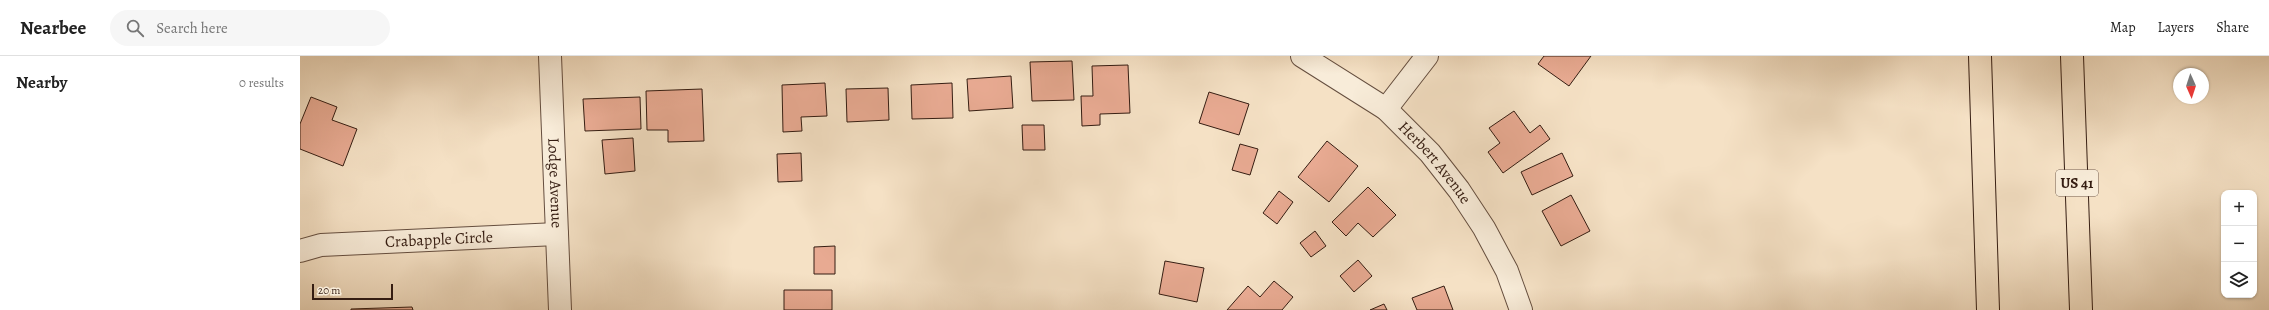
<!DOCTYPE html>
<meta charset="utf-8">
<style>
:root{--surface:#fff;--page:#f6f6f6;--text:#222;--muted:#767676;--line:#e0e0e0}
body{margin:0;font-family:Alegreya,serif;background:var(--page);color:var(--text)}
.controls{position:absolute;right:12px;bottom:12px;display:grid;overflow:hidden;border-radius:8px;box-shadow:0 1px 3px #0004}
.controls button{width:36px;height:36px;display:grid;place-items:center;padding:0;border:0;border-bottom:1px solid var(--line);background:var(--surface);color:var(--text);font:20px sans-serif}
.compass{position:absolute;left:1873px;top:12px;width:36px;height:36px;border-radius:50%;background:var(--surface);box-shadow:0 1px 3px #0004;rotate:177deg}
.scale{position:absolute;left:12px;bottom:10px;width:81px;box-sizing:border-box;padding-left:4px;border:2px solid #351d12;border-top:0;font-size:11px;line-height:14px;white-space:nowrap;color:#351d12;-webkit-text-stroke:3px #f8ecd9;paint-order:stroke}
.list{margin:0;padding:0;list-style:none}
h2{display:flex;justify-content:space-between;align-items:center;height:52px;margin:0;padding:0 16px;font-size:17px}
h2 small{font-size:13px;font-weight:400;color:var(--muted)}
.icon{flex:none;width:22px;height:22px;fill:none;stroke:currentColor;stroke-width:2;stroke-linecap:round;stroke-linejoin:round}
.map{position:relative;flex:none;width:1969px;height:254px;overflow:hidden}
header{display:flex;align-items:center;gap:24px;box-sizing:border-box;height:56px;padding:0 20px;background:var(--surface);border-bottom:1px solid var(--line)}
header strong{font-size:19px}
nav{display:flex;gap:22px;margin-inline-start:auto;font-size:14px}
.search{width:280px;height:36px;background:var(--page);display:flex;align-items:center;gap:10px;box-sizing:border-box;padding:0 14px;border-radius:22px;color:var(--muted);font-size:15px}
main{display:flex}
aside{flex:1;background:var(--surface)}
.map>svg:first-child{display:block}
.building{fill:#e8aa92;stroke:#351d12}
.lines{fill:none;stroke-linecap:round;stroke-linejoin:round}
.minor-casing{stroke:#654e3f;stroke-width:24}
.highway-casing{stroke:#351d12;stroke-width:24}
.minor{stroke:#f8ecd9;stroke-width:22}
.highway{stroke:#f5e1c5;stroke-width:22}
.labels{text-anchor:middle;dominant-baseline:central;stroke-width:3.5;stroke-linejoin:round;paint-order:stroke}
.shield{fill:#f8ecd9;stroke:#705b4e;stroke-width:1}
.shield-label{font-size:15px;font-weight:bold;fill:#351d12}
.street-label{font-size:16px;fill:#351d12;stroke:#f8ecd9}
</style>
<header>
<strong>Nearbee</strong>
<div class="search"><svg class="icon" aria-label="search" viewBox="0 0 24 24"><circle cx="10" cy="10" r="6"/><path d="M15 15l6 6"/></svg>Search here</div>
<nav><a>Map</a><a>Layers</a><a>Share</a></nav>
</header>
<main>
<aside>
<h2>Nearby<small>0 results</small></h2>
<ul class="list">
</ul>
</aside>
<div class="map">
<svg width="1969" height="254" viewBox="0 0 1969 254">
<rect width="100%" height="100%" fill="#f5e1c5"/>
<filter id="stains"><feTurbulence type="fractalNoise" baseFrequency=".005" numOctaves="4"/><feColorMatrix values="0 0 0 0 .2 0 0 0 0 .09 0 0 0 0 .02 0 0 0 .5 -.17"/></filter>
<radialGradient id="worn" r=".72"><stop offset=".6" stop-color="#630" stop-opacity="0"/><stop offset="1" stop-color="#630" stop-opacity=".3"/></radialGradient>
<!-- building -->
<path class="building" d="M1244,0H1291L1269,30L1238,8Z
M772,5L774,44L732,45L730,6Z
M828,9L830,57L800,58V69L782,70L781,40H793L792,10Z
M711,20L713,52L669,55L667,23Z
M525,27L527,60L501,61L502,75L483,76L482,29Z
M652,27L653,62L612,63L611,29Z
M588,32L589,64L547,66L546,33Z
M402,33L404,85L368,86V74H347L346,35Z
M909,36L949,48L939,79L899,67Z
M11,41L37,51L32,64L57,73L43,110L0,93V68Z
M340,41L341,73L285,75L283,43Z
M1214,55L1230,77L1240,69L1250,83L1203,117L1188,96L1200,87L1189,72Z
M722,69H744L745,94H723Z
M333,82L335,115L305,118L302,84Z
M1027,85L1058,110L1029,146L998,121Z
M940,88L958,93L950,119L932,114Z
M501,97L502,125L478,126L477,98Z
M1262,97L1273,120L1232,139L1221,116Z
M1068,131L1096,159L1073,181L1058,167L1046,180L1032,166Z
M979,135L993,146L977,168L963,157Z
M1271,139L1290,175L1261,190L1242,155Z
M1015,175L1026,190L1011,201L1000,187Z
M535,190V218H514V191Z
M1058,204L1072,220L1054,236L1040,220Z
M865,205L904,212L897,246L859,238Z
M974,225L993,241L982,254H927L948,230L960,241Z
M1144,230L1153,254H1117L1112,242Z
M484,234H532V254H484Z
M1084,248L1087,254H1070Z
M112,251L113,254H51V253Z"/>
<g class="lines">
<!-- minor casing -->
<g class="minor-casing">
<g id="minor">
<path id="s1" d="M250,0L260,254"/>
<path id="s2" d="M1002,0L1086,53L1130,97L1159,134L1184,172L1207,215L1221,254"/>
<path d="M1086,53L1127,0"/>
<path id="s3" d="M0,195L21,189L257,178"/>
</g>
</g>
<!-- highway casing -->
<g class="highway-casing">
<path id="highway" d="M1680,0L1688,254
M1772,0L1781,254"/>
</g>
<!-- minor -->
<use href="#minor" class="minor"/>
<!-- highway -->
<use href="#highway" class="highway"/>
</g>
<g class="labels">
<!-- shield labels -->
<rect class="shield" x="1756" y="114" width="42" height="26" rx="3"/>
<g class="shield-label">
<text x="1777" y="127">US 41</text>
</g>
<!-- street labels -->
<g class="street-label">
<text stroke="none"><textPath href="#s2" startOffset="172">Herbert Avenue</textPath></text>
<text stroke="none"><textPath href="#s1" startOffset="127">Lodge Avenue</textPath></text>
<text stroke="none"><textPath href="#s3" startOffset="140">Crabapple Circle</textPath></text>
</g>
</g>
<rect width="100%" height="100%" filter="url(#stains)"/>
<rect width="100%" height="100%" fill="url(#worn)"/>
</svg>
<div class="controls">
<button>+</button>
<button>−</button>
<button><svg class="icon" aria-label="layers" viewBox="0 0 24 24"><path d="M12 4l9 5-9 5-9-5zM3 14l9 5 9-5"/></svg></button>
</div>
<svg class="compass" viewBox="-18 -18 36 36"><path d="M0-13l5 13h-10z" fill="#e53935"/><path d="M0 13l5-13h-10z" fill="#767676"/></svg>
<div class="scale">20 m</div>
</div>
</main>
